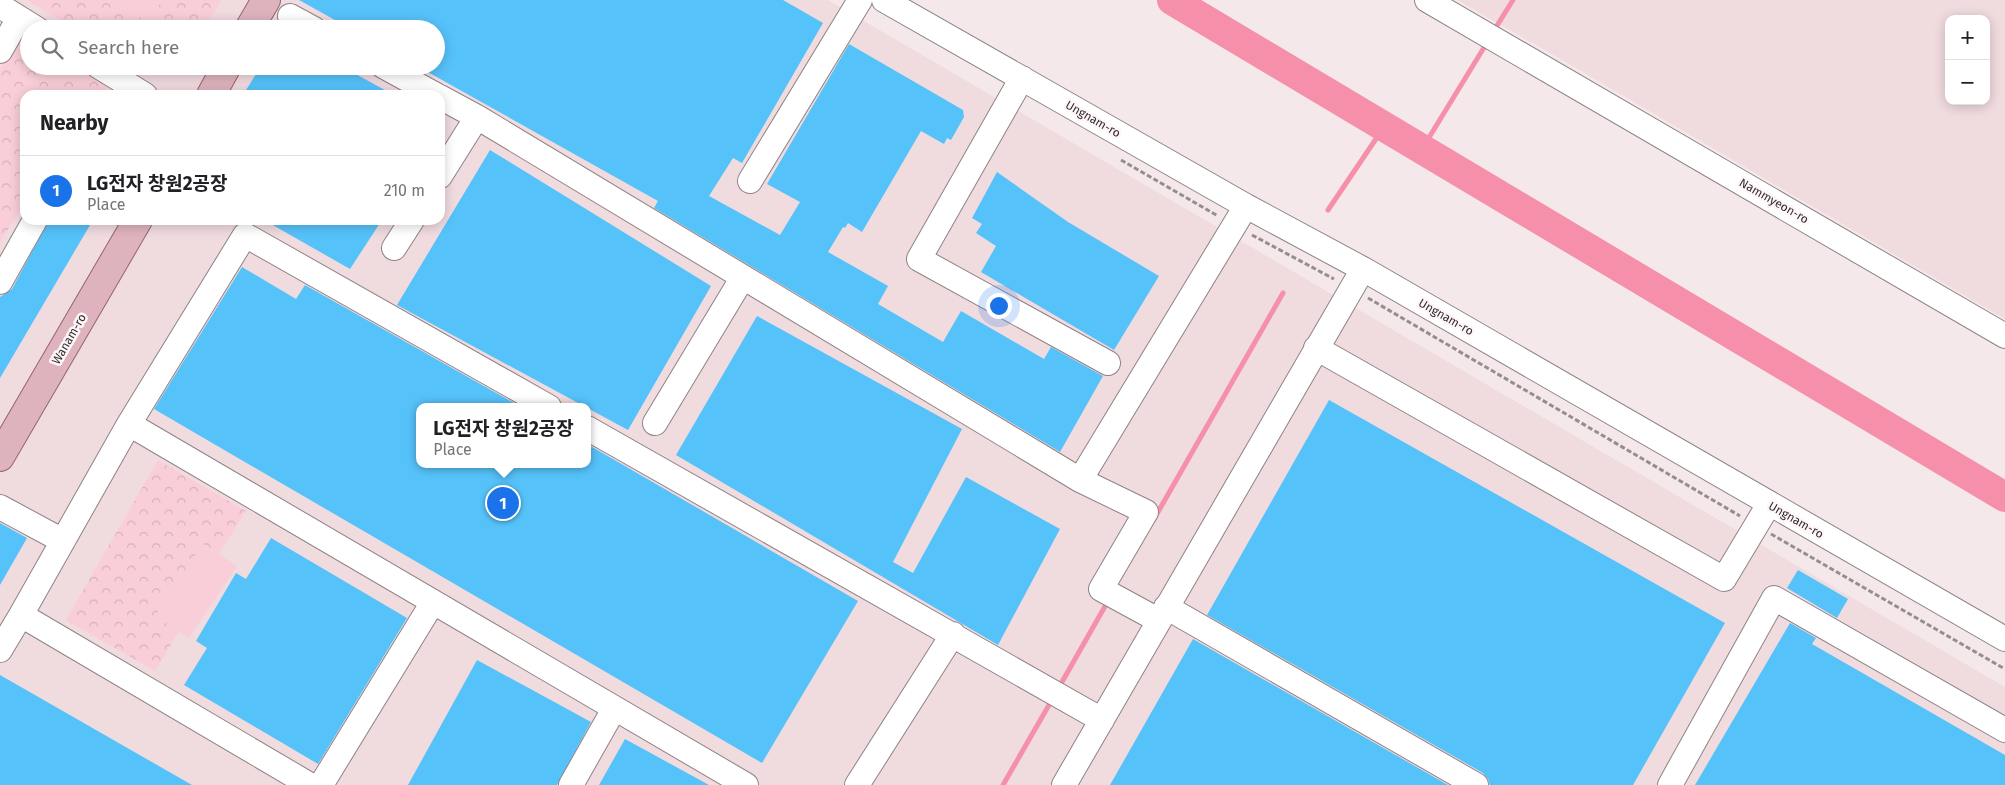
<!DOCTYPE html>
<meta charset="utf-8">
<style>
:root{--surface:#fff;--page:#f6f6f6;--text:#202124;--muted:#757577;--line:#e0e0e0;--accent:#1a73e8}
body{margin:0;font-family:"Fira Sans","Noto Sans KR",sans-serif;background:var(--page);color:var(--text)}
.controls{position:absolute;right:15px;top:15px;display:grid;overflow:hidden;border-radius:10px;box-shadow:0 2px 12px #0003}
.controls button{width:45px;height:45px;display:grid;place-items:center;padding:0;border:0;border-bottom:1px solid var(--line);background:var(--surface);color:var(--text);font:25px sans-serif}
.you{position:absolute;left:998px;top:305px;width:18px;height:18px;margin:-12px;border:4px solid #fff;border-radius:50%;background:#1a73e8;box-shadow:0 0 0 8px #1a73e833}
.badge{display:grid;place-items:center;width:32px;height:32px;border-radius:50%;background:var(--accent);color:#fff;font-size:16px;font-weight:700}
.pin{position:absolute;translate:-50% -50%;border:2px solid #fff;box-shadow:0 1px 5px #0006}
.popup{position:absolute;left:416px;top:403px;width:175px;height:65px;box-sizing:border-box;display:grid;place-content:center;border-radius:10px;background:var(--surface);filter:drop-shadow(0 1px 4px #0005);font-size:16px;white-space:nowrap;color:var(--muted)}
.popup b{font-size:19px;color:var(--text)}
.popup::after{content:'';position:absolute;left:50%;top:100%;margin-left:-10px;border:10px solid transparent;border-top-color:var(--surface)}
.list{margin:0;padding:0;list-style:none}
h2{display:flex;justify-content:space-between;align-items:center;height:65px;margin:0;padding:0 20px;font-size:21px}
h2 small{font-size:16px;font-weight:400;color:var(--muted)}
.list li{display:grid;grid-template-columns:32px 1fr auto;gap:15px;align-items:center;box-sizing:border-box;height:70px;padding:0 20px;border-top:1px solid var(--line)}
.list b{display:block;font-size:19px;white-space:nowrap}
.list p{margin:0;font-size:16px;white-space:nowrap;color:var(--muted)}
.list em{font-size:16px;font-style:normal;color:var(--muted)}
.icon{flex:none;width:28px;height:28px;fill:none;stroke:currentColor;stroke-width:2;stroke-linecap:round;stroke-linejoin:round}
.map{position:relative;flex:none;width:2005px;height:785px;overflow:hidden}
.search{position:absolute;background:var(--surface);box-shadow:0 2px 12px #0003;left:20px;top:20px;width:425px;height:55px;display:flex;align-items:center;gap:12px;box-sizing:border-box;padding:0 18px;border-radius:28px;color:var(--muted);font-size:19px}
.panel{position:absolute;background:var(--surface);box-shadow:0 2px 12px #0003;left:20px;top:90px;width:425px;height:135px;border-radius:15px}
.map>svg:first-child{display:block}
.built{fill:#f0dbdf;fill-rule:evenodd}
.forest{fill:url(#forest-crowns)}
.pitch{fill:#f9ced8}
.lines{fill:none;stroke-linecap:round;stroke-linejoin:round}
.stream{stroke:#f58faa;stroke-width:5}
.river{stroke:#f58faa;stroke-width:30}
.building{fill:#56c2fa}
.minor-casing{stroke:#8e8385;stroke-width:26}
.major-casing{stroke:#946470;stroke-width:30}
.path{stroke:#968d8e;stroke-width:3;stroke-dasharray:5 2.5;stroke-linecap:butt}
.minor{stroke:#fff;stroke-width:24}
.major{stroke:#deb3be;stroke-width:28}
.labels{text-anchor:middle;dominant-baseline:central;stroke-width:5;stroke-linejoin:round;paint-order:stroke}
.street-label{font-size:12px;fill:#342f30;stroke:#fef6f8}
</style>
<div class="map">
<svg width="2005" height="785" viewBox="0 0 2005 785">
<defs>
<pattern id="forest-crowns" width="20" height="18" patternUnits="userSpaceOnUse" patternTransform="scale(1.25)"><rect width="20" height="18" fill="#f9ced8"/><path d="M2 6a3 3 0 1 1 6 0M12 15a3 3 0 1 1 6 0" fill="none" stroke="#d6b1ba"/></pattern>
</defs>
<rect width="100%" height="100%" fill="#f4e8ea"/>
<!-- built -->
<path class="built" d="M0,0H828L2005,687V785H0ZM29,29H436V66H29ZM25,95H440V220H25ZM419,407H587V464H419Z
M1457,0H2005V319L1557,57ZM1949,19H1986V101H1949Z"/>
<!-- forest -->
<path class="forest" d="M27,0H111L149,22L162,0H221L204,29H76Z
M24,31L29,34V66H84L106,79L107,89L103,95H25V203L0,242V69Z
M158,460L246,511L219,554L203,544L155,616L179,631L155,671L66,620Z"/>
<!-- pitch -->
<path class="pitch" d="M111,0H162L149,22Z
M203,544L237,566L189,638L155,616Z"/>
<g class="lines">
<!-- stream -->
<path class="stream" d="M1493,32L1513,0
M1422,149L1488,41
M1328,210L1384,127
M1154,519L1283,293
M1058,689L1108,601
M1003,785L1053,698"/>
<!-- river -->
<path class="river" d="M1172,0L2005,497"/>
</g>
<!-- building -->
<path class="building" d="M299,0H783L823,23L742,163L733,158L709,196L780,235L800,202L767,184L849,44L963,110L964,117L951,140L947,138L944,144L921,131L862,232L848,223L845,228L843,227L828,252L888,286L878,304L943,342L961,311L1044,359L1051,347L1103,376L1060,452L654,208L658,201L417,66H436V29H351Z
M261,66H341L394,95H243Z
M490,150L711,286L628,430L397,305Z
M997,172L1068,222L1159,276L1114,350L981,272L996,246L976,233L982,224L972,218Z
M49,220H93L0,378V297L12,289Z
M264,220H382L350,269Z
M242,267L296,299L305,285L521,407H419V464H587V444L858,601L762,763L154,409Z
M757,316L962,429L893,562L913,573L966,477L1060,529L998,645L676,455Z
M1329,400L1725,623L1633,785H1490L1488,779L1483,773L1207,615Z
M0,523L27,538L0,585Z
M271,538L407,618L318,764L184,685L207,648L196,641L236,573L246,579Z
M1798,570L1848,599L1837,618L1787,588Z
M1790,623L1816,638L1812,644L2005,755V785H1695Z
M1193,639L1448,785H1110Z
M477,660L591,722L557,785H408Z
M0,675L192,785H0Z
M625,739L709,785H599Z"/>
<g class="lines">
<!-- minor casing -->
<g class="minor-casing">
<path id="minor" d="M884,0L1246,206L1363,269L2005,639
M1427,0L2005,336
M0,6L37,29
M290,16L314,29
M0,51L19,18
M98,66L145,95
M383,66L436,95
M1022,78L919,259L1108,363
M440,97L477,117L1080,480L1146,512L1101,589L1158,620
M440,176L477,117
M750,181L860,0
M394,248L412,220
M0,282L35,220
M1316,348L1724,579L1769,504
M549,407L245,235L129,424L746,785
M655,423L743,277
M129,424L21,615L310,785
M587,428L1102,720
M1080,480L1246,206
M0,507L63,541
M1166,607L1476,785
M0,650L21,615
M321,785L433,602
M571,785L614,709
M857,785L953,634
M1064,785L1363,269
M1670,785L1774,598L2005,730"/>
</g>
<!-- major casing -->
<g class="major-casing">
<path id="major" d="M249,29L266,0
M211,95L227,66
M0,457L138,220"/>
</g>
<!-- path -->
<path class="path" d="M1121,160L1218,216
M1252,235L1334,279
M1368,298L1740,516
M1771,534L2005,669"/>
<!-- minor -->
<use href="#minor" class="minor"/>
<!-- major -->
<use href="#major" class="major"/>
</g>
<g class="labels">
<!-- street labels -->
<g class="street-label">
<text transform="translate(1093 119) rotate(30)">Ungnam-ro</text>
<text transform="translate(1774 201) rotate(30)">Nammyeon-ro</text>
<text transform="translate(1446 317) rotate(30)">Ungnam-ro</text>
<text transform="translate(69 339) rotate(-60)">Wanam-ro</text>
<text transform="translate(1796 520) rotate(30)">Ungnam-ro</text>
</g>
</g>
</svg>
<div class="controls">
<button>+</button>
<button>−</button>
</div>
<div class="you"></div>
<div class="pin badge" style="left:503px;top:503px">1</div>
<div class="popup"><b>LG전자 창원2공장</b>Place</div>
<div class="search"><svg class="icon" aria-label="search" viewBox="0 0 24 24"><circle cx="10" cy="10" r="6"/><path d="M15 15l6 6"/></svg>Search here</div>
<section class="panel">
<h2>Nearby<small></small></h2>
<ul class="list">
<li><span class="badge">1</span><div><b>LG전자 창원2공장</b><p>Place</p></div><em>210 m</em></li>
</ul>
</section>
</div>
